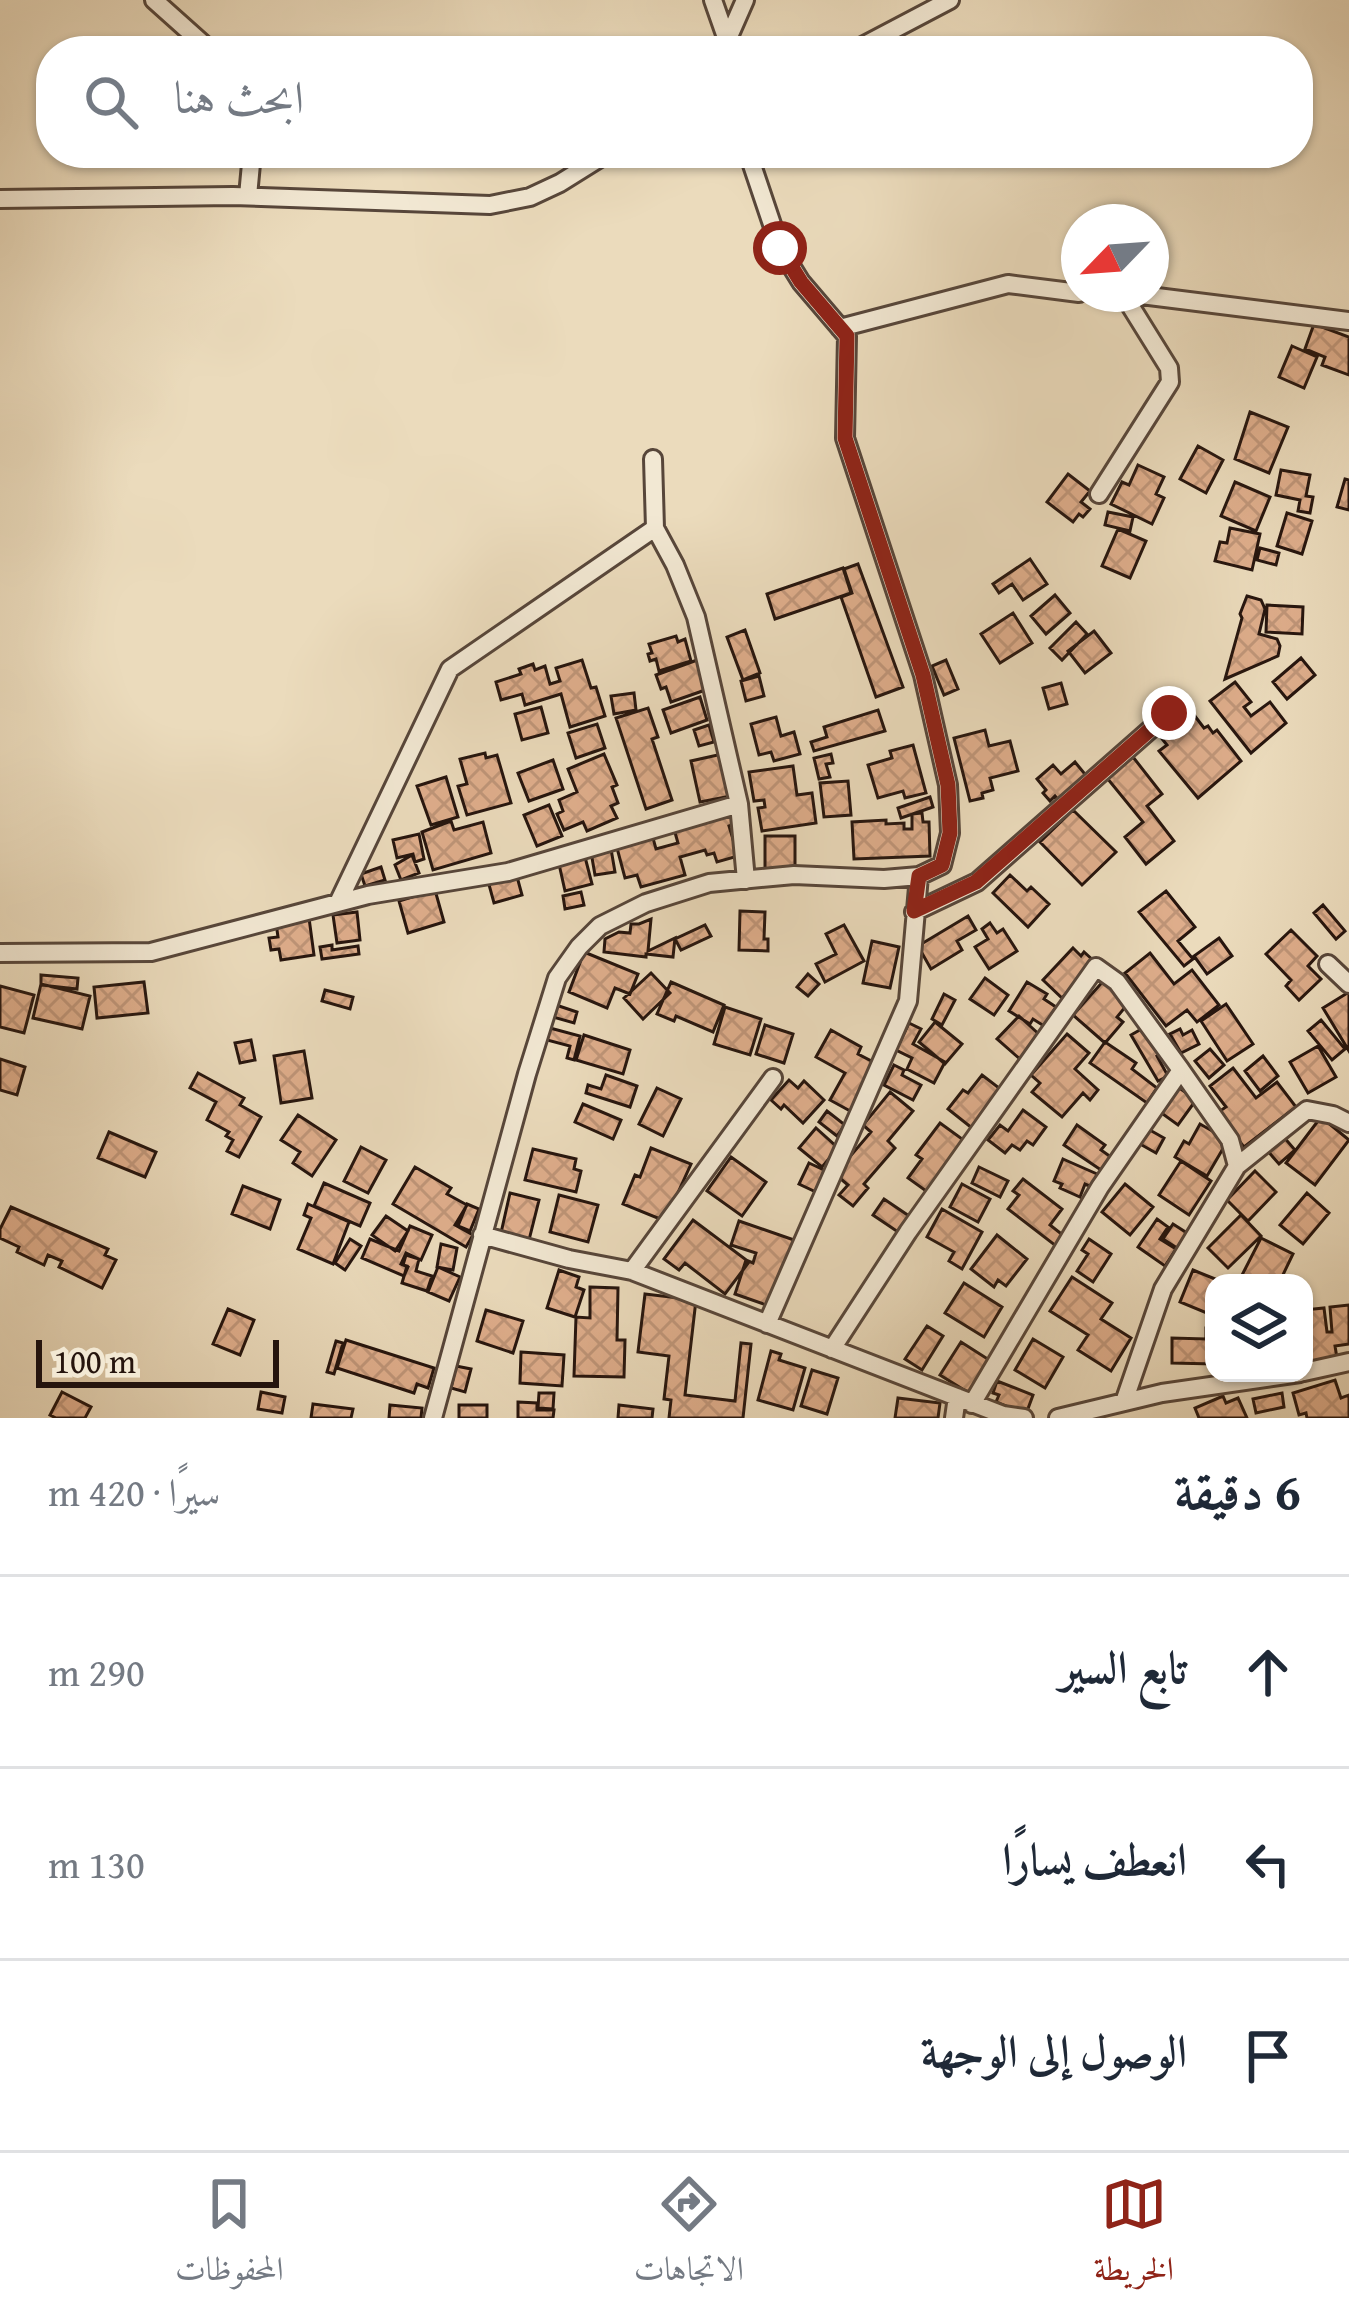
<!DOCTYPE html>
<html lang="ar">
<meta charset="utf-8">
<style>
:root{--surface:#fff;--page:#f6f6f7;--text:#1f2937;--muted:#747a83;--line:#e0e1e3;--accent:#8f2418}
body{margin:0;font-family:"Gentium Book Plus",Amiri,serif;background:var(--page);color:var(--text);direction:rtl}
.controls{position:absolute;right:36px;bottom:36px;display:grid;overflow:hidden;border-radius:24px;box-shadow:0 3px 9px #0004}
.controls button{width:108px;height:108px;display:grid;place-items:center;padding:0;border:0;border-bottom:3px solid var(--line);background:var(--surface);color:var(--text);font:60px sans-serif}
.compass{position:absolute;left:1061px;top:204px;width:108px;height:108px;border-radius:50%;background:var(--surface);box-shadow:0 3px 9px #0004;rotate:245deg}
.scale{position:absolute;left:36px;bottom:30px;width:243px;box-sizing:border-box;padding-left:12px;border:6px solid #26150e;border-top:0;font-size:33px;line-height:42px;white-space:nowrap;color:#26150e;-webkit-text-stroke:9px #f2e8d3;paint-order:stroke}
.stop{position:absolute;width:36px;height:36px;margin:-27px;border:9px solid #8f2418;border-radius:50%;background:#fff}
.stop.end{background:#8f2418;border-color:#fff;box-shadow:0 3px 12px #0008}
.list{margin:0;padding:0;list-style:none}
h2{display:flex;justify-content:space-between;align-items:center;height:156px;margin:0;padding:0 48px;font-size:51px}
h2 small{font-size:39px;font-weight:400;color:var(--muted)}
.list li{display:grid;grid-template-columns:78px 1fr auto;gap:36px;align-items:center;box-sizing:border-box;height:192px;padding:0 48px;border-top:3px solid var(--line)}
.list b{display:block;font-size:45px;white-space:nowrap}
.list em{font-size:39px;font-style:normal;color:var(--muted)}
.icon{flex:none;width:66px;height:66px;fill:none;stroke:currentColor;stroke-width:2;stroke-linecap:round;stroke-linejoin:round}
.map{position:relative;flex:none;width:1349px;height:1418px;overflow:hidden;direction:ltr}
.search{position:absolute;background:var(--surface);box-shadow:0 3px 9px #0004;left:36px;right:36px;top:36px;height:132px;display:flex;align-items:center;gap:30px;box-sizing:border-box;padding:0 42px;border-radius:48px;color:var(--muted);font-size:45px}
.sheet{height:732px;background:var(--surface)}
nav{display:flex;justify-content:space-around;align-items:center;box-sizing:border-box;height:168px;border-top:3px solid var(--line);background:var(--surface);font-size:33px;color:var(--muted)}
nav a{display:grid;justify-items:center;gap:6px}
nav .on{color:var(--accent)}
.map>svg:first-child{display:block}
.building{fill:url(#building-cross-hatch);stroke:#26150e;stroke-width:3}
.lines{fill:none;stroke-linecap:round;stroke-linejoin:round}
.minor-casing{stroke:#57463a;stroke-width:22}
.minor{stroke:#f2e8d3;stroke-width:16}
.route{stroke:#8f2418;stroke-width:15}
</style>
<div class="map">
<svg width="1349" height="1418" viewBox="0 0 1349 1418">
<defs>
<pattern id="building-cross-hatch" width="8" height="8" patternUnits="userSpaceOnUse" patternTransform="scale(3)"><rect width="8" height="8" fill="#dfae8c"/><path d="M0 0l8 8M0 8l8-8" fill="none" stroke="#bf9578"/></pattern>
</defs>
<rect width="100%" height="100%" fill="#ebdbbc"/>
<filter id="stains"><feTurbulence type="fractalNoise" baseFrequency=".00167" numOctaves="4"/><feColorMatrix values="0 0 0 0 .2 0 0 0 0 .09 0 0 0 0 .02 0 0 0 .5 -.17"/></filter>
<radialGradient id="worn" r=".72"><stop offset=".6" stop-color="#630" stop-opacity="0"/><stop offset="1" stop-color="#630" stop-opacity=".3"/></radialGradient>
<!-- building -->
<path class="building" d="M1314,324L1349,337V375L1322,365L1325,357L1305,349Z
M1292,346L1317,357L1304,388L1279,377Z
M1250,412L1288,427L1269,473L1235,459Z
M1198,446L1223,460L1206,493L1180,479Z
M1138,465L1164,477L1156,494L1164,498L1152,524L1111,504L1122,482L1129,485Z
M1281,470L1310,475L1306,496L1313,497L1310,513L1298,511L1300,500L1276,495Z
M1068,474L1090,491L1081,502L1090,509L1083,517L1079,514L1073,522L1047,502Z
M1345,479L1349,480V510L1337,507Z
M1235,482L1270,497L1256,531L1221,516Z
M1108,512L1133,517L1130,531L1105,525Z
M1287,513L1312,521L1302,554L1277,546Z
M1230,528L1260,534L1252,570L1215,561L1220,542L1227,543Z
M1118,529L1146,541L1130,578L1102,566Z
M1260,548L1279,553L1276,565L1257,560Z
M1030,559L1047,584L1023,600L1012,584L999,593L993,584Z
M858,564L903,687L876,697L841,597L852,593L844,569Z
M843,568L851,593L775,619L767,594Z
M1055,595L1070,613L1046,634L1031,616Z
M1247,596L1261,600L1265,609L1259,634L1277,639L1280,646L1278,656L1225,679L1242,618L1240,614Z
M1267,605L1303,607L1302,634L1266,632Z
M1013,613L1032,643L1000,663L981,634Z
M1076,622L1087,634L1062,660L1050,648Z
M745,630L760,673L743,680L727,637Z
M1094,631L1111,653L1085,673L1068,651Z
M676,636L678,642L685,639L691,661L659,671L656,659L650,661L648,654L652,653L649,644Z
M1301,658L1315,675L1287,699L1273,682Z
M700,659L711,688L671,702L666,687L661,689L656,675Z
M582,660L591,688L596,687L605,716L570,727L561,694L525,705L522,694L501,700L496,682L521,674L519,669L533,664L535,670L545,666L550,684L560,681L556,668Z
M946,660L958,689L944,695L932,666Z
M759,676L764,696L746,701L741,681Z
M1235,682L1251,702L1244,707L1251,716L1270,702L1286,723L1251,753L1210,701Z
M1061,683L1067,704L1049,709L1043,688Z
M634,693L636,710L614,714L611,696Z
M700,697L707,720L671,733L663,710Z
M541,707L548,733L522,740L515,714Z
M648,708L658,737L652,739L672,800L646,809L616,718Z
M878,710L885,731L814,751L811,742L827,737L824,727Z
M1191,711L1204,728L1208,726L1213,733L1217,730L1241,761L1198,798L1159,751L1167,745L1159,735Z
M776,717L781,736L794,732L800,754L774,761L771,752L759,755L751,724Z
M597,724L605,748L576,758L568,733Z
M709,725L714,742L699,746L694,730Z
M985,730L989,746L1010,741L1018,771L990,778L993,790L982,793L983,798L970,801L954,738Z
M913,745L926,793L905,798L903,791L878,798L868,765L892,758L890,751Z
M485,753L486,758L497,755L511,803L467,815L458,786L467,784L460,759Z
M604,754L617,785L612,787L618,803L611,806L617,818L587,831L583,822L564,830L557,814L563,811L559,800L577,792L568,769Z
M722,754L731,796L700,802L691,761Z
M831,754L833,763L826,764L830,777L819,779L814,758Z
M1133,757L1162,794L1147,806L1174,841L1146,864L1125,837L1143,822L1107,778Z
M553,760L563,789L529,801L518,773Z
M1075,762L1089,779L1062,804L1055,796L1050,801L1043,793L1046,790L1037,779L1053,765L1061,774Z
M793,766L797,795L812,793L816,823L762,831L758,808L765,807L764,800L754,801L749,772Z
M446,777L458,817L431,825L417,786Z
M848,781L851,815L824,817L820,783Z
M930,797L933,807L901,818L898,808Z
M549,805L562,836L537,846L524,815Z
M1073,810L1116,852L1082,885L1040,842Z
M731,813L735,824L729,826L738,856L717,862L714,853L707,855L705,850L680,857L685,875L641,887L637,875L625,878L617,848L653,838L656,849L678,843L674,829Z
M922,813L923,822H929L930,856L854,859L852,822L886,820V824L904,823V829H912V814Z
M451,821L454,830L483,822L491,853L433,870L422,832Z
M419,834L424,859L415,862L413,854L397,858L393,840Z
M765,836H795V869H765Z
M611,849L615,872L595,875L591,852Z
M412,855L419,873L401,880L395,865Z
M585,857L592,884L565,891L559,864Z
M381,867L385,880L365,886L361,874Z
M516,873L522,895L494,903L488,881Z
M1010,875L1027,891L1031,887L1049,904L1028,927L993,893Z
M435,890L444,922L408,933L399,901Z
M1166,891L1195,927L1178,941L1193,959L1184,966L1139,912Z
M581,892L584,905L565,909L563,896Z
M1323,905L1345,931L1336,939L1314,913Z
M740,911L765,912L764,939H768V951L739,950Z
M357,912L360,940L337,943L333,915Z
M968,916L976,930L957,941L962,950L931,969L918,946Z
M309,918L314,955L281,960L279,949L271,950L269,938L278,937L276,923Z
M651,919L648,951L675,938L673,957L646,954V957L604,952L605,939L619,932L630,933L631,924H639Z
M990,923L997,933L1003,929L1017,951L989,969L975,947L988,939L982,929Z
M705,925L711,936L681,950L675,939Z
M844,925L864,961L825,982L816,964L836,954L826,934Z
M1291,930L1317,956L1308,966L1321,979L1299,1000L1286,986L1291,980L1266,954Z
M1219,938L1232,956L1207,974L1194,956Z
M872,941L899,947L890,988L863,983Z
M332,945V950L358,946L359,954L322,959L320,947Z
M1073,948L1081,956L1084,952L1095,962L1062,998L1043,980Z
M584,952L638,974L630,994L615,988L607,1008L569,992Z
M1150,953L1174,984L1192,970L1219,1005L1197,1022L1187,1010L1166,1026L1125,973Z
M651,973L670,993L643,1019L624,998Z
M808,974L819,984L808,996L797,987Z
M41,975L78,978L77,989L41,985Z
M985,978L1008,995L994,1015L970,999Z
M1106,978L1131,1000L1117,1017L1123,1022L1105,1043L1073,1015Z
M144,982L148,1013L97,1018L94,987Z
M671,982L724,1005L713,1032L676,1016L674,1021L657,1014Z
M1027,982L1047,994L1044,999L1056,1007L1044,1026L1033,1019L1030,1024L1009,1011Z
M41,984L90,996L82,1029L33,1018Z
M0,986L34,995L24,1033L0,1027Z
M325,990L353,997L350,1009L322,1001Z
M1349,992V1051L1323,1008Z
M944,994L955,1000L942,1025L932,1019Z
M1226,1004L1253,1044L1227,1061L1201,1021Z
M556,1005L577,1012L574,1023L553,1017Z
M725,1007L761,1019L750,1055L714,1044Z
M1019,1016L1042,1037L1021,1060L997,1039Z
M1321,1020L1345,1049L1332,1060L1308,1031Z
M935,1022L962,1044L945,1064L919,1042Z
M909,1023L921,1029L913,1044L945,1062L934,1083L907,1069L912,1058L896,1050Z
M1152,1023L1168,1050L1157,1056L1168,1076L1158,1081L1131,1035Z
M765,1025L793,1034L784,1063L756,1054Z
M550,1028L580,1036L574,1060L567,1058L570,1046L547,1040Z
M1180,1029L1183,1035L1192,1030L1199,1044L1181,1053L1170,1034Z
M831,1030L861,1047L858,1054L877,1064L852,1112L830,1100L845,1073L816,1057Z
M1067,1034L1089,1053L1075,1069L1098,1090L1090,1100L1083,1093L1062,1117L1032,1092L1040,1083L1031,1075Z
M584,1035L630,1050L623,1074L576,1060Z
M251,1040L255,1060L240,1063L235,1043Z
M1105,1042L1136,1063L1132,1069L1157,1088L1147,1103L1090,1063Z
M1318,1046L1336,1077L1308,1093L1290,1062Z
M1210,1049L1224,1065L1209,1078L1195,1061Z
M304,1051L312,1098L281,1103L274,1056Z
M1263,1056L1278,1076L1260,1091L1245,1071Z
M0,1059L25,1067L17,1095L0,1090Z
M894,1065L904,1070L902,1075L921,1085L913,1100L884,1085Z
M1233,1068L1256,1098L1277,1082L1296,1107L1244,1147L1217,1113L1226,1107L1210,1086Z
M198,1073L244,1098L240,1105L261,1117L239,1157L227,1151L233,1140L226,1136L229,1132L207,1120L216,1102L190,1088Z
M606,1075L637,1086L630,1107L586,1093L588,1085L601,1089Z
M982,1075L1003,1091L977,1132L948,1109L963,1090L968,1093Z
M789,1080L798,1088L804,1081L824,1100L803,1123L784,1105L781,1109L771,1100Z
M1178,1087L1196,1100L1178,1125L1160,1112Z
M657,1088L681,1099L663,1136L639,1124Z
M890,1092L913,1111L888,1141L895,1148L864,1184L868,1188L853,1206L839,1195L848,1185L835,1174L871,1132L863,1125Z
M583,1104L621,1120L613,1139L575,1122Z
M1023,1110L1046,1127L1033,1145L1027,1141L1020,1150L1012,1145L1005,1153L988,1140L1000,1125L1008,1131Z
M827,1111L845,1125L837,1136L819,1122Z
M298,1115L336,1140L312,1176L293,1163L300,1152L281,1140Z
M1321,1117L1349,1140L1315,1185L1286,1163Z
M940,1123L969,1144L933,1196L908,1178L922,1159L916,1155Z
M1200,1124L1228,1140L1207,1176L1175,1157L1184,1141L1189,1144Z
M1077,1125L1105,1145L1101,1150L1111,1157L1101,1170L1064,1145Z
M816,1128L838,1148L822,1167L799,1148Z
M1148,1129L1164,1138L1156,1153L1140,1144Z
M109,1132L156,1152L145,1177L98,1158Z
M1282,1135L1295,1150L1279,1164L1266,1149Z
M361,1147L386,1160L368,1193L344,1181Z
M651,1148L691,1164L665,1221L623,1204L635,1175L640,1177Z
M533,1149L576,1159L574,1169L581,1171L576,1192L525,1180Z
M731,1157L766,1182L742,1216L707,1191Z
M1063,1159L1097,1174L1092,1187L1085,1184L1080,1197L1060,1188L1062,1184L1054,1181Z
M1181,1161L1211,1181L1189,1215L1159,1195Z
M809,1163L826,1171L816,1192L799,1184Z
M415,1167L451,1188L447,1194L467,1205L455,1225L473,1235L466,1247L393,1204Z
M979,1167L1008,1181L1000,1197L972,1183Z
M1255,1171L1276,1192L1248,1221L1227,1200Z
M1023,1179L1062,1209L1050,1225L1064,1236L1056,1246L1008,1209L1019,1195L1013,1191Z
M324,1183L370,1203L360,1226L314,1206Z
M962,1184L990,1199L978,1222L950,1207Z
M1125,1184L1153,1207L1130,1235L1102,1212Z
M243,1186L280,1200L270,1229L232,1214Z
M510,1193L539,1200L529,1240L501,1233Z
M1307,1193L1329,1213L1303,1244L1280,1225Z
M559,1195L598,1205L588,1242L550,1232Z
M884,1199L912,1218L901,1234L873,1215Z
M308,1204L349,1222L333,1264L298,1249L311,1218L304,1215Z
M467,1204L479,1209L470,1231L458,1226Z
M11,1207L108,1249L105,1255L116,1260L102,1288L59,1267L62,1261L48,1255L44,1265L17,1252L19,1247L0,1238V1229Z
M942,1209L982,1232L962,1269L949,1261L954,1252L927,1237Z
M1241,1215L1261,1236L1228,1268L1208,1248Z
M386,1216L408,1231L395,1251L372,1235Z
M1157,1219L1168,1227L1160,1239L1176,1249L1165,1266L1138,1247Z
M693,1220L749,1262L725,1294L685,1263L679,1270L664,1259Z
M739,1221L794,1240L772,1307L735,1294L746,1260L753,1263L756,1253L731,1245Z
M1173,1224L1187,1233L1177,1248L1163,1239Z
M410,1226L432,1235L421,1260L406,1253L401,1264L408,1267L404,1276L362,1258L370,1239L399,1251Z
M997,1235L1027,1259L1006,1286L998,1280L994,1287L971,1269Z
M1261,1238L1293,1254L1279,1283H1249L1240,1279Z
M350,1239L361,1246L345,1270L335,1263Z
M1089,1239L1111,1254L1093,1282L1077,1271L1088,1254L1082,1250Z
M441,1244L457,1248L453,1270L437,1267Z
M406,1255L419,1259L416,1271L432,1276L427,1291L402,1283L407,1266L403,1265Z
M438,1267L460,1277L449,1301L428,1292Z
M559,1270L579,1277L576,1287L584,1290L575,1317L547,1308Z
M1193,1270L1225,1283H1214V1316L1180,1302Z
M1072,1277L1112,1303L1101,1319L1131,1338L1111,1371L1078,1350L1088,1335L1050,1311Z
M964,1283L1002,1307L984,1337L945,1313Z
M590,1287L618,1288L617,1340H625L624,1377L574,1376L576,1317L590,1318Z
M645,1294L696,1300L685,1395L735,1401L741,1343L751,1344L743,1418H669L671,1400L664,1399L669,1356L638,1352Z
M1349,1305V1344L1335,1346L1337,1358L1304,1362V1310L1324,1308L1327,1332H1332L1330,1307Z
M228,1309L254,1320L240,1355L213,1344Z
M486,1310L523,1321L513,1353L477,1341Z
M927,1326L943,1336L922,1370L905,1359Z
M1206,1328H1214V1364L1172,1363V1338L1206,1339Z
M1033,1339L1063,1357L1045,1388L1015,1370Z
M346,1340L434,1368L428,1388L417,1384L414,1393L337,1368Z
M336,1341L343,1343L334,1374L327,1372Z
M961,1342L994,1363L969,1393L940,1375Z
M771,1351L781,1354L779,1360L805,1368L793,1410L758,1400Z
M521,1352L564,1355L562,1386L520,1383Z
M456,1366L471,1369L465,1392L451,1388Z
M812,1370L838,1378L827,1414L801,1406Z
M1335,1380L1341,1398L1349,1395V1418H1307L1306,1413L1299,1415L1293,1393Z
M997,1381L1033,1395L1026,1414L996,1402L999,1395L993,1393Z
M62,1392L91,1407L85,1418H56L50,1415Z
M261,1392L285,1397L282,1413L258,1409Z
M539,1393H554L553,1409L538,1408Z
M1282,1393L1284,1407L1256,1413L1253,1399Z
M1223,1396L1226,1403L1238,1398L1247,1418H1199L1195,1408Z
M898,1398L940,1403L938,1418H895Z
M518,1402L537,1403V1410H554L553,1418H518Z
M313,1404L353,1409L351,1418H311Z
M390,1405L422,1408L421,1418H389Z
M459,1405H487V1418H459Z
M619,1405L653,1409L652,1418H618Z"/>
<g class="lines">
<!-- minor casing -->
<g class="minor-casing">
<path id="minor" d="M154,0L211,51
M713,0L727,40
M728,51L727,41L745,0
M853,51L950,0
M248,196L252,153
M0,199L233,196L490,205L530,197L560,183L608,153
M1133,294L1349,321
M840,328L1008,284L1079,293
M653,459L655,528L675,565L696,617L739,804L746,880
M1099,494L1170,382L1169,368L1123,294
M338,903L450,669L655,528
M914,912L977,882L1169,713
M0,953L151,952L368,895L508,872L739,804
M1328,964L1349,984
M482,1235L569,1259L632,1271L1003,1415L1024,1418
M632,1271L773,1078
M767,1324L908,1001L919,876
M832,1349L908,1232L1096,967L1117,982L1181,1070
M1304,1372L1349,1362
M1124,1402L1163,1289L1237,1166L1307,1110L1333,1115L1349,1123
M972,1404L1100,1187L1181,1070L1230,1140L1237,1166
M433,1418L527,1074L557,978L579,947L600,926L646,903L709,883L794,875L884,879L919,876L942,865L950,833L948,785L923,675L845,438L847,336L801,282L780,248L748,153
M954,1418L957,1397
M1058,1418L1162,1393L1300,1373"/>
</g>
<!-- minor -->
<use href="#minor" class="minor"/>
</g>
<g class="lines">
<!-- route -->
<path class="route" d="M780,248L801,282L847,336L845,438L923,675L948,785L950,833L942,865L919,876L914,911L976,882L1169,713"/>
</g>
<rect width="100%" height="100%" filter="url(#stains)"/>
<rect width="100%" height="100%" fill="url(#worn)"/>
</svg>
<div class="controls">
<button><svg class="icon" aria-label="layers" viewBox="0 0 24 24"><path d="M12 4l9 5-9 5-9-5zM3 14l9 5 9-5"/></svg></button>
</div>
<svg class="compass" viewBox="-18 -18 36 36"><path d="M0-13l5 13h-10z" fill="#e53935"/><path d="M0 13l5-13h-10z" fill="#747a83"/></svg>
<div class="scale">100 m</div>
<div class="stop" style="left:780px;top:248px"></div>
<div class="stop end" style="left:1169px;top:713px"></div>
<div class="search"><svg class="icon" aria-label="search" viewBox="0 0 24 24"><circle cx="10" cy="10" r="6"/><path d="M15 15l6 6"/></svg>ابحث هنا</div>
</div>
<section class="sheet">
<h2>6 دقيقة<small>سيرًا · 420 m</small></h2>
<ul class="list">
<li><svg class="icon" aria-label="ahead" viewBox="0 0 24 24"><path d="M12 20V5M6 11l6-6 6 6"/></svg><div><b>تابع السير</b></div><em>290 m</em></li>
<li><svg class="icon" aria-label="left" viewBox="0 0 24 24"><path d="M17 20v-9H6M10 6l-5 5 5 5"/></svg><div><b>انعطف يسارًا</b></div><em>130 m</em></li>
<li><svg class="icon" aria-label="arrive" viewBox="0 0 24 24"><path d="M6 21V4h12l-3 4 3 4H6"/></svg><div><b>الوصول إلى الوجهة</b></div></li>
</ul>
</section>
<nav>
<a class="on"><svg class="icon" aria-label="map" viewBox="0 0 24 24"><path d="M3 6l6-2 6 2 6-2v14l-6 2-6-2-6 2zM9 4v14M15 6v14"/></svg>الخريطة</a>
<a><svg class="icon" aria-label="directions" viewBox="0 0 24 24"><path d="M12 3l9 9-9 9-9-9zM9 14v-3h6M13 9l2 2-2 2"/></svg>الاتجاهات</a>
<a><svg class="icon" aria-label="saved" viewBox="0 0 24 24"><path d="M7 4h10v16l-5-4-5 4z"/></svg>المحفوظات</a>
</nav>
